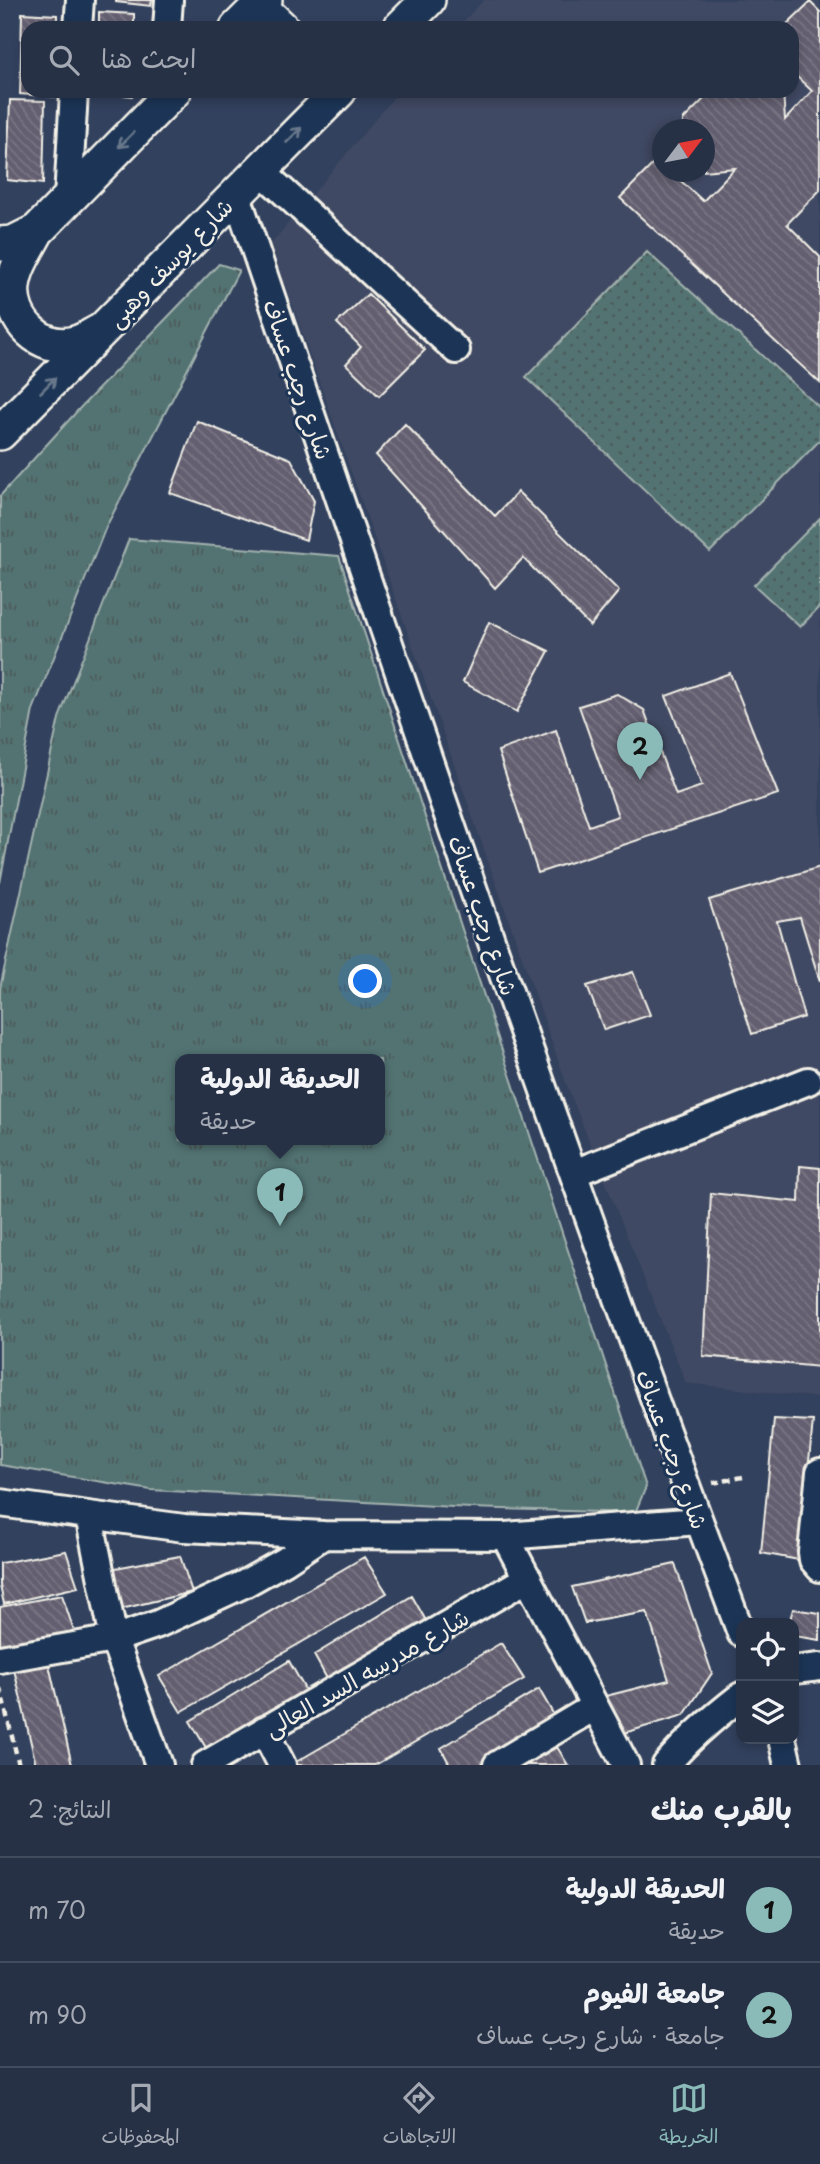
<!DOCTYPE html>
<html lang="ar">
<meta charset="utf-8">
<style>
:root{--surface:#263146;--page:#323d51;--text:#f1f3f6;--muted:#a4a9b3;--line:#424c5f;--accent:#8bbbb9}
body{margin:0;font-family:"Playpen Sans","Playpen Sans Arabic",sans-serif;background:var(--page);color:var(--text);direction:rtl}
.controls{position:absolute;right:21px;bottom:21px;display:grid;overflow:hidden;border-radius:14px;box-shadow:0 4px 10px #0003}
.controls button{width:63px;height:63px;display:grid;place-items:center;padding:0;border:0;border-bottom:2px solid var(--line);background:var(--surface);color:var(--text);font:35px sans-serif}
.compass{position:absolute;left:652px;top:119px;width:63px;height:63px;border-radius:50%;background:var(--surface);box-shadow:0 4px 10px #0003;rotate:58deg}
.you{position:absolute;left:366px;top:982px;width:24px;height:24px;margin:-18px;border:5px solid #fff;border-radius:50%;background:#1a73e8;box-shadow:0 0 0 10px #1a73e833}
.badge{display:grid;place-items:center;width:46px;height:46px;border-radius:50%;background:var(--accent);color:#111;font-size:23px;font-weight:700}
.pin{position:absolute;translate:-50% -58px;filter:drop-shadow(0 2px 4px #0008)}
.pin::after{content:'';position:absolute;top:37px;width:24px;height:21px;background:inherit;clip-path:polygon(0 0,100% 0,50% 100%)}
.popup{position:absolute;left:175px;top:1054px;width:210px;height:91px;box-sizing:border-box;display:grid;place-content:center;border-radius:14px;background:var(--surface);filter:drop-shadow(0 2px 5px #0005);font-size:23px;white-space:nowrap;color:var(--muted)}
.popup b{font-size:26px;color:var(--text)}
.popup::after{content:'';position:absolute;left:50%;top:100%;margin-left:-14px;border:14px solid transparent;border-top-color:var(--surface)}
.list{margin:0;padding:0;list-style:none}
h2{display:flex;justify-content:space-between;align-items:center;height:91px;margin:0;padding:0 28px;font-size:30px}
h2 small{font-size:23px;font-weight:400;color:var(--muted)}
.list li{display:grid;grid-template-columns:46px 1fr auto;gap:21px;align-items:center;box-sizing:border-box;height:105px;padding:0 28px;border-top:2px solid var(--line)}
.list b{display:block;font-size:26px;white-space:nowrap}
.list p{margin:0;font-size:23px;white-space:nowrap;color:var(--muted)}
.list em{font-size:23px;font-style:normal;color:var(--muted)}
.icon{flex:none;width:38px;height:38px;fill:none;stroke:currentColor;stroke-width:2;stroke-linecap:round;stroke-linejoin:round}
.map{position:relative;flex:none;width:820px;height:1765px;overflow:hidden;direction:ltr}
.search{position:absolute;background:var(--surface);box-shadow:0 4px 10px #0003;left:21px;right:21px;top:21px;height:77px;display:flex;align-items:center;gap:18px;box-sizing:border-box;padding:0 24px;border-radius:21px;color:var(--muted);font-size:26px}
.sheet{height:301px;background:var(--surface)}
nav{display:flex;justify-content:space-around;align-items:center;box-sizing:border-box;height:98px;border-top:2px solid var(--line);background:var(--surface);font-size:19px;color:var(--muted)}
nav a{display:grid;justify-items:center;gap:4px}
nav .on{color:var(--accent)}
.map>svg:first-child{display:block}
.built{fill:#414a63;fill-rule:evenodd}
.grass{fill:url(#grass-dots);stroke:#a3b2ae;stroke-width:2}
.park{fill:url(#park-tufts);stroke:#a3b2ae;stroke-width:2;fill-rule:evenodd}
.building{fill:url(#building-back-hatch);stroke:#f4f1e8;stroke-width:2}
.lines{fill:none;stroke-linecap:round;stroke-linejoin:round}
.minor-casing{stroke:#f4f1e8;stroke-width:32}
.major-casing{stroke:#f4f1e8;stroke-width:38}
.path{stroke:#f4f1e8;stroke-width:4.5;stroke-dasharray:7 5;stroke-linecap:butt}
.minor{stroke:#1d3557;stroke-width:26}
.major{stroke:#1d3557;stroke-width:33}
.oneway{stroke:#68778a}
.labels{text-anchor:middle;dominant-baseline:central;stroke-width:6;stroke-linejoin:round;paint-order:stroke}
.street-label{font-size:23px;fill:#f4f1e8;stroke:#1d3557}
</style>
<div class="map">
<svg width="820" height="1765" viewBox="0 0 820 1765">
<defs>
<pattern id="grass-dots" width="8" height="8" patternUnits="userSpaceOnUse" patternTransform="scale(1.75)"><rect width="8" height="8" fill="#527373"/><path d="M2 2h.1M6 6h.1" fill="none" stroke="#4d5b5a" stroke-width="1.8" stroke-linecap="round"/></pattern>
<pattern id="park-tufts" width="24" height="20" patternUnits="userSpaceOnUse" patternTransform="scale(1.75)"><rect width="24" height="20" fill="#527373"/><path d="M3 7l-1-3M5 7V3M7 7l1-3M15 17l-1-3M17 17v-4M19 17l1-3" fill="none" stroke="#4d5b5a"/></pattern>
<pattern id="building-back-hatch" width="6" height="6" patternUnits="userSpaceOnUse" patternTransform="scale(1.75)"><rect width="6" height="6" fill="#635e70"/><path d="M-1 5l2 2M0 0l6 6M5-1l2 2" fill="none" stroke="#7a7684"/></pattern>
</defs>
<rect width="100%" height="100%" fill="#32415e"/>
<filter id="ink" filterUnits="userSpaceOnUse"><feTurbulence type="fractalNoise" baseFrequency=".0143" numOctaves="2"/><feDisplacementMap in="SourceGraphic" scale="14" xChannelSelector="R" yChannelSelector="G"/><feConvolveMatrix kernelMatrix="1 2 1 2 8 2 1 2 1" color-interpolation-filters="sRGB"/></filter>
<g filter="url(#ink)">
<!-- built -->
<path class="built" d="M484,0H820V1398L686,1383L568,1088L271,244L399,91H792V28H457ZM662,130H704V172H662Z"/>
<!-- grass -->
<path class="grass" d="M647,252L820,408V440L710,552L526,377Z
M820,518V606L800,627L754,585Z"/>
<!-- park -->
<path class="park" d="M219,264L239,270L106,527L33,710L0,883V496L80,408Z
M129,539L339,556L646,1487L635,1513L471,1508L151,1490L0,1465V988L59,718ZM180,1060H380V1140H180Z"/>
<!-- building -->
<path class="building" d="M116,0H152L151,6L116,2Z
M810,2L820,12V190L787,224L820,257V383L620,198L658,159L662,163V172H671L703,201L735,168L704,171V130H683V120L712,91H783L785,120L812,91L792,72V28H783Z
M99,12L134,14V28H99Z
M22,13L57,15V28H28V91H55V97L20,94Z
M97,91H132V96L97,92Z
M10,100L45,101L43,184L7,180Z
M368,294L425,350L379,396L346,364L361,347L337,323Z
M197,421L291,459L314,501L306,540L170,493Z
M405,424L495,516L518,492L619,591L590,626L523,558L495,588L376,455Z
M489,622L549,651L517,712L463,682Z
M730,673L778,794L538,873L498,751L556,730L589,826L618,816L579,706L617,694L644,710L676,795L702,786L666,696Z
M820,867V982L800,917L777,921L804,1017L752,1034L709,900Z
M633,972L650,1015L604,1030L587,986Z
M800,1166L820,1168V1367L703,1356L711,1193L799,1202Z
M774,1419L813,1421L799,1560L761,1553Z
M66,1551L78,1587L4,1604L0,1586V1563Z
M180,1556L192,1592L117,1610L110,1569Z
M364,1557L387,1593L181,1712L159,1676Z
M675,1564L712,1673L684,1715L618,1735L602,1697L669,1680L647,1612L585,1623L572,1587Z
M62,1595L74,1631L0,1648V1607Z
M412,1596L429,1626L331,1686L314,1655Z
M793,1609L820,1613V1640L794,1636V1623H789Z
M501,1643L524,1679L375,1765H298L296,1762Z
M47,1656L72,1765H36L13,1665Z
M289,1661L306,1691L208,1751L190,1721Z
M539,1689L556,1719L482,1765H450L441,1748Z
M557,1747L568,1765H526Z"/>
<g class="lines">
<!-- minor casing -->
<g class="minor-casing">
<path id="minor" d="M78,28L80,0
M167,28L169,0
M260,170L456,350
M236,193C399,675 562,1157 741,1633
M68,199L74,91
M574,1173L808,1081
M820,1472L812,1552L813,1560L820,1568
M0,1503L184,1528L324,1535L505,1536L699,1521
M89,1516L114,1639L159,1765
M505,1536L626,1765
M0,1659L114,1639L158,1624L244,1584L285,1561L324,1535
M794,1670L820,1667
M264,1730L282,1765
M782,1739L788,1765
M205,1765L528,1578
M497,1765L594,1707
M666,1765C688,1739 714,1717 741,1696"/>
</g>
<!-- major casing -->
<g class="major-casing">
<path id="major" d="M259,6L282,28
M237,28L265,0
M400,28L428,0
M37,231C28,248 15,267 13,286C9,320 41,352 75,343C84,341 92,335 100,331
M0,244L13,243L37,231L174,91
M0,433L339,91"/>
</g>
<!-- path -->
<path class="path" d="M713,1483L743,1477
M0,1688L19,1765"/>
<!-- minor -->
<use href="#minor" class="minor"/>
<!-- major -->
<use href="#major" class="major"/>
</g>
<!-- one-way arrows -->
<defs><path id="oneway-shaft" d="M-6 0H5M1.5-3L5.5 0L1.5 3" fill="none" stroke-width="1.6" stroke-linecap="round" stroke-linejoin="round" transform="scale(1.75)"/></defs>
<g class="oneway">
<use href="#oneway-shaft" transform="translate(294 135) rotate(-45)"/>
<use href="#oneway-shaft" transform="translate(126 140) rotate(135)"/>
<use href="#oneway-shaft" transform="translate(48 385) rotate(-45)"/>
</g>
</g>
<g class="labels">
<!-- street labels -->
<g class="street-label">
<text transform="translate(169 262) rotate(-46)">شارع يوسف وهبى</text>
<text transform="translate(299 379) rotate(71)">شارع رجب عساف</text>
<text transform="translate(484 915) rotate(71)">شارع رجب عساف</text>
<text transform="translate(673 1449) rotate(70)">شارع رجب عساف</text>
<text transform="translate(366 1672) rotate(-30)">شارع مدرسه السد العالى</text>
</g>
</g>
</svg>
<div class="controls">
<button><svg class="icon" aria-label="locate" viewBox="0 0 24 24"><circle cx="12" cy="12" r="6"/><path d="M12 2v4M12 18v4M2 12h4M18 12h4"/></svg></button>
<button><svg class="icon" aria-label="layers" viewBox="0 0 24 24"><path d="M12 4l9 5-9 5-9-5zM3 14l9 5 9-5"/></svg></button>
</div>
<svg class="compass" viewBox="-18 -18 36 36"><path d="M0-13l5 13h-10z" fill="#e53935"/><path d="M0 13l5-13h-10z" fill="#a4a9b3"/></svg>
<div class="you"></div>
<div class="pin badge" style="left:280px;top:1226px">1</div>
<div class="popup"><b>الحديقة الدولية</b>حديقة</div>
<div class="pin badge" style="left:640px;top:780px">2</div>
<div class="search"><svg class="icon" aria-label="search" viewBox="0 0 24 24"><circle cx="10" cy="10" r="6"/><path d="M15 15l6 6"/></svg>ابحث هنا</div>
</div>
<section class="sheet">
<h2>بالقرب منك<small>النتائج: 2</small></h2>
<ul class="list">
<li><span class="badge">1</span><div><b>الحديقة الدولية</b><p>حديقة</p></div><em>70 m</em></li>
<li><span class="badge">2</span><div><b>جامعة الفيوم</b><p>جامعة · شارع رجب عساف</p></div><em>90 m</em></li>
</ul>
</section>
<nav>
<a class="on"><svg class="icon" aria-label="map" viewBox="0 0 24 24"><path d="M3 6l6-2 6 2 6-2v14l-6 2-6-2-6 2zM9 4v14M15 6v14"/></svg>الخريطة</a>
<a><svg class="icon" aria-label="directions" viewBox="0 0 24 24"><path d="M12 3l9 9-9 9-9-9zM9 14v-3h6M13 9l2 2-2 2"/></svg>الاتجاهات</a>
<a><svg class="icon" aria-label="saved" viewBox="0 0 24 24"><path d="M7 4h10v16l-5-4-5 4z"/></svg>المحفوظات</a>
</nav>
